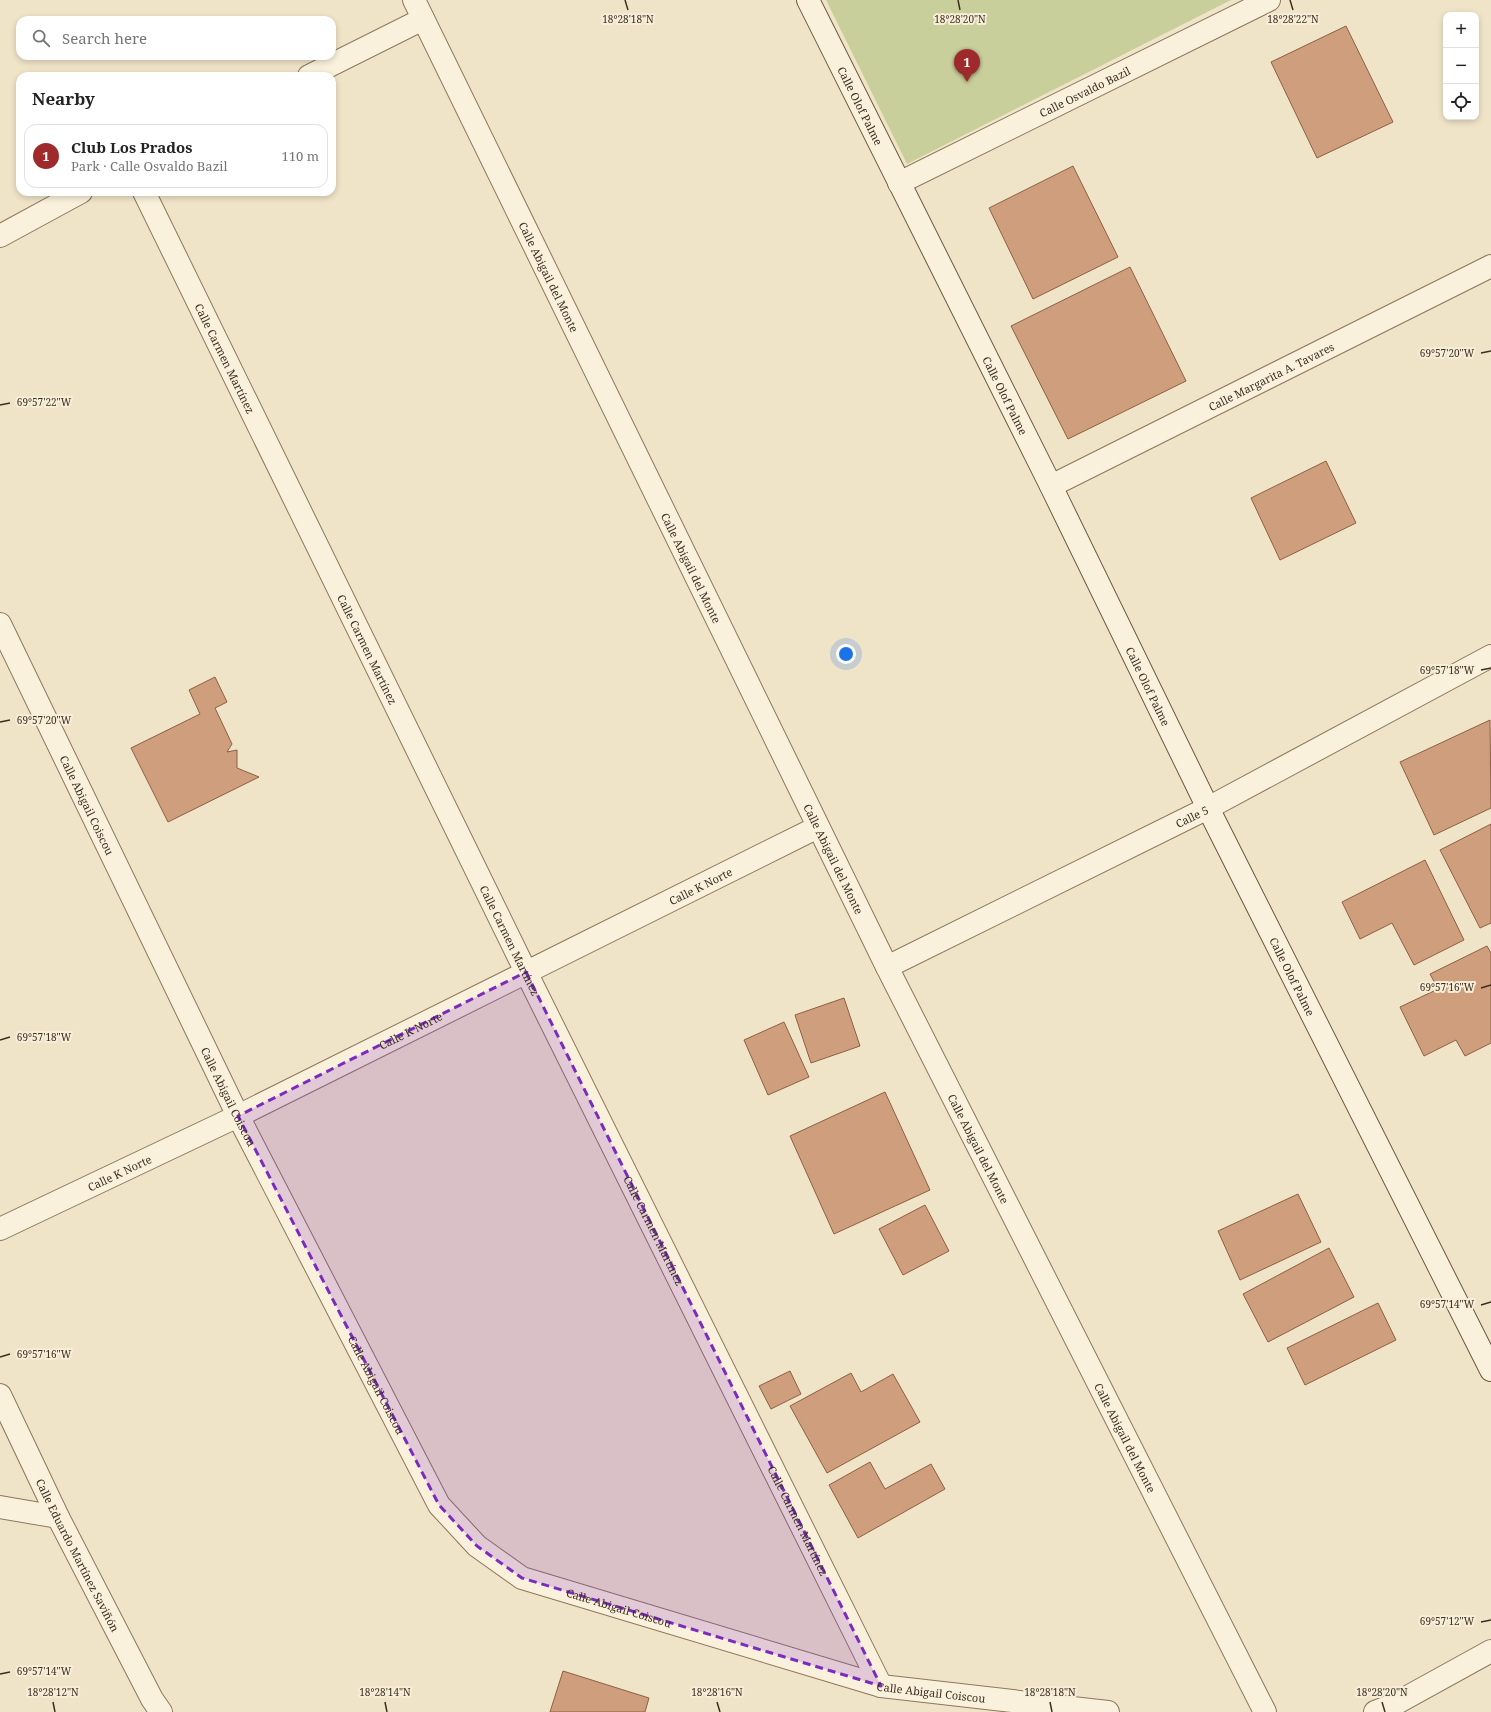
<!DOCTYPE html>
<meta charset="utf-8">
<style>
:root{--surface:#fff;--page:#f6f6f6;--text:#222;--muted:#767676;--line:#e0e0e0;--accent:#9e2a2b}
body{margin:0;font-family:"Noto Serif",serif;background:var(--page);color:var(--text)}
.controls{position:absolute;right:12px;top:12px;display:grid;overflow:hidden;border-radius:8px;box-shadow:0 2px 6px #0003}
.controls button{width:36px;height:36px;display:grid;place-items:center;padding:0;border:0;border-bottom:1px solid var(--line);background:var(--surface);color:var(--text);font:20px sans-serif}
.you{position:absolute;left:846px;top:654px;width:14px;height:14px;margin:-10px;border:3px solid #fff;border-radius:50%;background:#1a73e8;box-shadow:0 0 0 6px #1a73e833}
.badge{display:grid;place-items:center;width:26px;height:26px;border-radius:50%;background:var(--accent);color:#fff;font-size:13px;font-weight:700}
.pin{position:absolute;translate:-50% -33px;filter:drop-shadow(0 1px 2px #0008)}
.pin::after{content:'';position:absolute;top:21px;width:14px;height:12px;background:inherit;clip-path:polygon(0 0,100% 0,50% 100%)}
.list{margin:0;padding:0;list-style:none}
h2{display:flex;justify-content:space-between;align-items:center;height:52px;margin:0;padding:0 16px;font-size:17px}
h2 small{font-size:13px;font-weight:400;color:var(--muted)}
.list li{display:grid;grid-template-columns:26px 1fr auto;gap:12px;align-items:center;box-sizing:border-box;height:64px;margin:0 8px 8px;padding:0 8px;border:1px solid var(--line);border-radius:12px}
.list b{display:block;font-size:15px;white-space:nowrap}
.list p{margin:0;font-size:13px;white-space:nowrap;color:var(--muted)}
.list em{font-size:13px;font-style:normal;color:var(--muted)}
.icon{flex:none;width:22px;height:22px;fill:none;stroke:currentColor;stroke-width:2;stroke-linecap:round;stroke-linejoin:round}
.map{position:relative;flex:none;width:1491px;height:1712px;overflow:hidden}
.search{position:absolute;background:var(--surface);box-shadow:0 2px 6px #0003;left:16px;top:16px;width:320px;height:44px;display:flex;align-items:center;gap:10px;box-sizing:border-box;padding:0 14px;border-radius:12px;color:var(--muted);font-size:15px}
.panel{position:absolute;background:var(--surface);box-shadow:0 2px 6px #0003;left:16px;top:72px;width:320px;height:124px;border-radius:12px}
.map>svg:first-child{display:block}
.green{fill:#c9cf9b}
.building{fill:#cf9f7d;stroke:#8d5f41}
.lines{fill:none;stroke-linecap:round;stroke-linejoin:round}
.street-casing{stroke:#8d765c;stroke-width:24}
.secondary-casing{stroke:#6f573f;stroke-width:24}
.street{stroke:#faf1dc;stroke-width:22}
.secondary{stroke:#faf1dc;stroke-width:22}
.marked{fill:#7b2cbf;fill-opacity:0.2;stroke:#7b2cbf;stroke-width:3;stroke-dasharray:8 5;stroke-linejoin:round}
.ticks{fill:none;stroke:#3d2e20;stroke-width:1.5}
.labels{text-anchor:middle;dominant-baseline:central;stroke-width:4;stroke-linejoin:round;paint-order:stroke}
.street-label{font-size:11px;fill:#3d2e20;stroke:#f7eed8}
.ticks-label{font-size:10px;text-anchor:middle;fill:#3d2e20;stroke:#f7eed8;stroke-width:4;stroke-linejoin:round;paint-order:stroke}
</style>
<div class="map">
<svg width="1491" height="1712" viewBox="0 0 1491 1712">
<rect width="100%" height="100%" fill="#f0e4c8"/>
<!-- green -->
<path class="green" d="M826,0H1231L907,164Z"/>
<!-- building -->
<path class="building" d="M1346,26L1393,122L1317,158L1271,62Z
M1073,166L1118,257L1033,299L989,208Z
M1130,267L1186,381L1068,439L1011,326Z
M1326,461L1356,523L1280,560L1251,498Z
M215,677L227,702L215,708L232,744L227,752L237,750V768L259,777L168,822L131,748L200,714L189,690Z
M1490,720L1491,808L1434,835L1400,762Z
M1491,824V923L1480,928L1440,850Z
M1425,860L1464,940L1414,965L1392,923L1360,939L1342,902Z
M1487,946L1491,953V1043L1465,1056L1456,1040L1424,1056L1400,1007L1438,989L1430,974Z
M844,998L860,1046L811,1063L795,1015Z
M784,1022L809,1077L768,1095L744,1040Z
M885,1092L930,1190L834,1234L790,1136Z
M1298,1194L1321,1242L1240,1280L1218,1231Z
M925,1205L949,1251L903,1275L879,1229Z
M1329,1248L1354,1297L1268,1342L1243,1294Z
M1378,1303L1396,1340L1305,1385L1287,1348Z
M790,1371L801,1394L771,1409L759,1386Z
M851,1373L861,1392L893,1374L920,1422L827,1473L790,1406Z
M870,1462L885,1489L931,1464L945,1489L858,1538L829,1485Z
M563,1671L649,1698L645,1712H550Z"/>
<g class="lines">
<!-- street casing -->
<g class="street-casing">
<g id="street">
<path id="s1" d="M414,0L887,967L1265,1712"/>
<path d="M309,76L423,19"/>
<path id="s2" d="M899,183L1269,0"/>
<path id="s3" d="M144,192L526,972L881,1686"/>
<path d="M0,236L81,192"/>
<path id="s4" d="M1051,486L1491,266"/>
<path id="s5" d="M0,624L238,1116L439,1505L477,1546L522,1578L881,1686L1108,1712"/>
<path id="s6" d="M887,967L1208,808L1491,656"/>
<path id="s7" d="M0,1229L238,1116L818,827"/>
<path id="s8" d="M0,1395L58,1517L152,1699L161,1712"/>
<path d="M0,1507L58,1517"/>
<path d="M1375,1712L1393,1705L1491,1651"/>
</g>
</g>
<!-- secondary casing -->
<g class="secondary-casing">
<g id="secondary">
<path id="s9" d="M808,0L1051,486L1208,808L1491,1370"/>
</g>
</g>
<!-- street -->
<use href="#street" class="street"/>
<!-- secondary -->
<use href="#secondary" class="secondary"/>
</g>
<!-- marked area -->
<path class="marked" d="M526,972L881,1686L522,1578L477,1546L439,1505L238,1116Z"/>
<!-- ticks -->
<path class="ticks" d="M625,0L628,10M958,0L960,10M1290,0L1293,10M1481,353L1491,351M0,405L10,403M1481,670L1491,668M0,722L10,720M1481,988L1491,985M0,1040L10,1037M1481,1305L1491,1302M0,1357L10,1354M1481,1622L1491,1620M0,1674L10,1672M53,1702L55,1712M385,1702L387,1712M717,1702L720,1712M1050,1702L1052,1712M1382,1702L1385,1712"/>
<g class="labels">
<!-- street labels -->
<g class="street-label">
<text stroke="none"><textPath href="#s2" startOffset="207">Calle Osvaldo Bazil</textPath></text>
<text stroke="none"><textPath href="#s9" startOffset="118">Calle Olof Palme</textPath></text>
<text stroke="none"><textPath href="#s1" startOffset="308">Calle Abigail del Monte</textPath></text>
<text stroke="none"><textPath href="#s3" startOffset="185">Calle Carmen Martínez</textPath></text>
<text stroke="none"><textPath href="#s4" startOffset="246">Calle Margarita A. Tavares</textPath></text>
<text stroke="none"><textPath href="#s9" startOffset="442">Calle Olof Palme</textPath></text>
<text stroke="none"><textPath href="#s1" startOffset="632">Calle Abigail del Monte</textPath></text>
<text stroke="none"><textPath href="#s3" startOffset="509">Calle Carmen Martínez</textPath></text>
<text stroke="none"><textPath href="#s9" startOffset="766">Calle Olof Palme</textPath></text>
<text stroke="none"><textPath href="#s5" startOffset="201">Calle Abigail Coiscou</textPath></text>
<text stroke="none"><textPath href="#s6" startOffset="340">Calle 5</textPath></text>
<text stroke="none"><textPath href="#s1" startOffset="956">Calle Abigail del Monte</textPath></text>
<text stroke="none"><textPath href="#s7" startOffset="780">Calle K Norte</textPath></text>
<text stroke="none"><textPath href="#s3" startOffset="833">Calle Carmen Martínez</textPath></text>
<text stroke="none"><textPath href="#s9" startOffset="1090">Calle Olof Palme</textPath></text>
<text stroke="none"><textPath href="#s7" startOffset="456">Calle K Norte</textPath></text>
<text stroke="none"><textPath href="#s5" startOffset="525">Calle Abigail Coiscou</textPath></text>
<text stroke="none"><textPath href="#s1" startOffset="1280">Calle Abigail del Monte</textPath></text>
<text stroke="none"><textPath href="#s7" startOffset="132">Calle K Norte</textPath></text>
<text stroke="none"><textPath href="#s3" startOffset="1157">Calle Carmen Martínez</textPath></text>
<text stroke="none"><textPath href="#s5" startOffset="849">Calle Abigail Coiscou</textPath></text>
<text stroke="none"><textPath href="#s1" startOffset="1604">Calle Abigail del Monte</textPath></text>
<text stroke="none"><textPath href="#s3" startOffset="1481">Calle Carmen Martínez</textPath></text>
<text stroke="none"><textPath href="#s8" startOffset="178">Calle Eduardo Martínez Saviñón</textPath></text>
<text stroke="none"><textPath href="#s5" startOffset="1197">Calle Abigail Coiscou</textPath></text>
<text stroke="none"><textPath href="#s5" startOffset="1521">Calle Abigail Coiscou</textPath></text>
</g>
</g>
<g class="ticks-label">
<text x="1293" y="23">18°28'22"N</text>
<text x="628" y="23">18°28'18"N</text>
<text x="960" y="23">18°28'20"N</text>
<text x="1447" y="357">69°57'20"W</text>
<text x="44" y="406">69°57'22"W</text>
<text x="1447" y="674">69°57'18"W</text>
<text x="44" y="724">69°57'20"W</text>
<text x="1447" y="991">69°57'16"W</text>
<text x="44" y="1041">69°57'18"W</text>
<text x="1447" y="1308">69°57'14"W</text>
<text x="44" y="1358">69°57'16"W</text>
<text x="1447" y="1625">69°57'12"W</text>
<text x="44" y="1675">69°57'14"W</text>
<text x="53" y="1696">18°28'12"N</text>
<text x="385" y="1696">18°28'14"N</text>
<text x="717" y="1696">18°28'16"N</text>
<text x="1050" y="1696">18°28'18"N</text>
<text x="1382" y="1696">18°28'20"N</text>
</g>
</svg>
<div class="controls">
<button>+</button>
<button>−</button>
<button><svg class="icon" aria-label="locate" viewBox="0 0 24 24"><circle cx="12" cy="12" r="6"/><path d="M12 2v4M12 18v4M2 12h4M18 12h4"/></svg></button>
</div>
<div class="you"></div>
<div class="pin badge" style="left:967px;top:82px">1</div>
<div class="search"><svg class="icon" aria-label="search" viewBox="0 0 24 24"><circle cx="10" cy="10" r="6"/><path d="M15 15l6 6"/></svg>Search here</div>
<section class="panel">
<h2>Nearby<small></small></h2>
<ul class="list">
<li><span class="badge">1</span><div><b>Club Los Prados</b><p>Park · Calle Osvaldo Bazil</p></div><em>110 m</em></li>
</ul>
</section>
</div>
